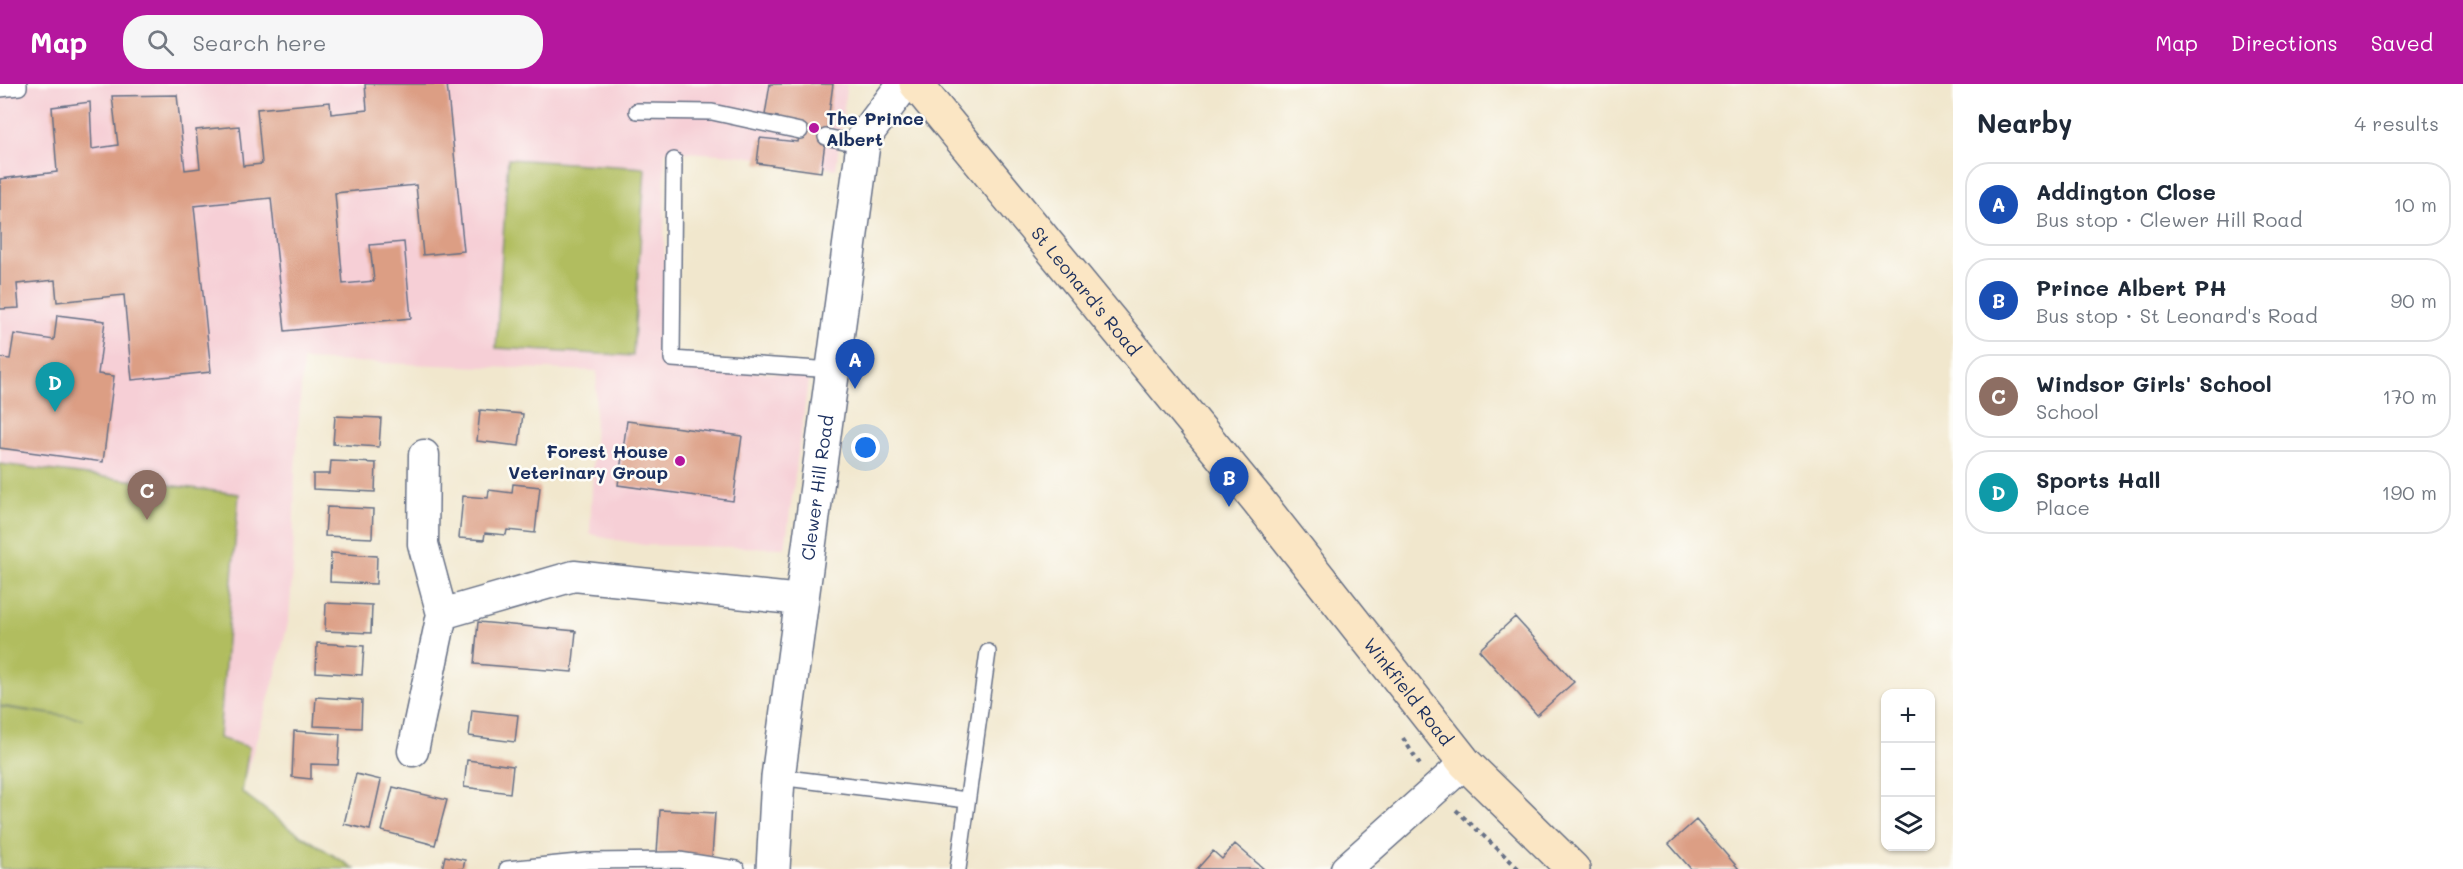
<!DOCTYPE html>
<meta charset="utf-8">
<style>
:root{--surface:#fff;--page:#f6f6f7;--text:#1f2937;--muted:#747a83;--line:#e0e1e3;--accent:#b5179e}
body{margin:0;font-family:Mali,sans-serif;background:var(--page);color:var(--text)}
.controls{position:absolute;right:18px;bottom:18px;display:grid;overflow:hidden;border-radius:12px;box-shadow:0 2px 4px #0004}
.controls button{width:54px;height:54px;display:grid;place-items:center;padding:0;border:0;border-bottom:2px solid var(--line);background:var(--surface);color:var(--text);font:30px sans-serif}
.you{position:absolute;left:866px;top:364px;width:21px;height:21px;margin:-15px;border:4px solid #fff;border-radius:50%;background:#1a73e8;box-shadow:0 0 0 9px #1a73e833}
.badge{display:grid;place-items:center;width:39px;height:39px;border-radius:50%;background:var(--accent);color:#fff;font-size:20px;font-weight:700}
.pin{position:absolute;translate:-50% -50px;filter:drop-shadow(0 2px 3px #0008)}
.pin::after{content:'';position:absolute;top:32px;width:21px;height:18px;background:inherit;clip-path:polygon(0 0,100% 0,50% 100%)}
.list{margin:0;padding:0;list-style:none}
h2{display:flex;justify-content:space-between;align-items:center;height:78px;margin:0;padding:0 24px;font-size:26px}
h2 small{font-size:20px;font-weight:400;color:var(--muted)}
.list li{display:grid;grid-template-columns:39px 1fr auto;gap:18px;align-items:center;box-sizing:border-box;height:84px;margin:0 12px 12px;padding:0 12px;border:2px solid var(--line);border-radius:24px}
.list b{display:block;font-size:22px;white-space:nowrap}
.list p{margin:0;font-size:20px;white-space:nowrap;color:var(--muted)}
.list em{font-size:20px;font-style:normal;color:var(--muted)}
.icon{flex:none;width:33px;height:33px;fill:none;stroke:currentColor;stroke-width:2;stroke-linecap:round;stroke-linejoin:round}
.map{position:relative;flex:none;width:1953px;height:785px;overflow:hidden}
header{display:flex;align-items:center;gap:36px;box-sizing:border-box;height:84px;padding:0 30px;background:var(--accent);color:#fff}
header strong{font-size:28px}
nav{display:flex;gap:33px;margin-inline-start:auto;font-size:21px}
.search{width:420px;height:54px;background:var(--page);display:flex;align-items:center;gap:15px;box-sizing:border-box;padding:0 21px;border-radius:24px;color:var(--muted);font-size:22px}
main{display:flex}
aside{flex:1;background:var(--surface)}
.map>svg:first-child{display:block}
.built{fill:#f6cfd6}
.green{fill:#b1bd5f;stroke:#66765e;stroke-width:1.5}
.building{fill:#dc9e84}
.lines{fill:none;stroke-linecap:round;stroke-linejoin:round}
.service-casing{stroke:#666f85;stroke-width:18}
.minor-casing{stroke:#666f85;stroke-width:33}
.tertiary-casing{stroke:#666f85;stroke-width:36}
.secondary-casing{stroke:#666f85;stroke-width:36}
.path{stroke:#666f85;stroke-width:4;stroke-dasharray:4.5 4.5;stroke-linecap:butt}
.service{stroke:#fff;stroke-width:15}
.minor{stroke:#fff;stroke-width:30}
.tertiary{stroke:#fff;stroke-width:33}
.secondary{stroke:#fbe6c4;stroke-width:33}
.poi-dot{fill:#b5179e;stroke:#fdfcf7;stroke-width:2}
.labels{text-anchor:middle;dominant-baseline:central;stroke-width:5;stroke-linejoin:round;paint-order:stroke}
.poi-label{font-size:18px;font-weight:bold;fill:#1b2f5e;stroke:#fdfcf7;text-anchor:start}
.street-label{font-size:18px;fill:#1b2f5e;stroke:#fdfcf7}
</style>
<header>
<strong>Map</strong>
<div class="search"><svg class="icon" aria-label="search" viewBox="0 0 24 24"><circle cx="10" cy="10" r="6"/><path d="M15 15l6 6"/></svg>Search here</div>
<nav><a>Map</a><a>Directions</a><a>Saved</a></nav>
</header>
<main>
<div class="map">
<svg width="1953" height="785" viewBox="0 0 1953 785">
<rect width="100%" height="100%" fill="#fdfcf7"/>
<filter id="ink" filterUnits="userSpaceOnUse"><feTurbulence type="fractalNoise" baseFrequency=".0167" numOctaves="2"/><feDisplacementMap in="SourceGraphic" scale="12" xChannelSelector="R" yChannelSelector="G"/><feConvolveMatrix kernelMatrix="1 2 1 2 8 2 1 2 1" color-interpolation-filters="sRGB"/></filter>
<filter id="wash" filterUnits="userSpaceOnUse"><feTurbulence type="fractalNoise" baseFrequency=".008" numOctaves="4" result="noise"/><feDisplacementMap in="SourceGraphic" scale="24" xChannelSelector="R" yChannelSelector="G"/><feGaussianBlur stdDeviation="1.35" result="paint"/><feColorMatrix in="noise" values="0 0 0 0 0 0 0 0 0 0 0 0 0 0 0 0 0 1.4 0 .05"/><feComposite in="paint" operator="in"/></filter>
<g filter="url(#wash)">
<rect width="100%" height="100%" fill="#f1e7cd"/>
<!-- built -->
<path class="built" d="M0,0H847L836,85L736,71L665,67L663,283L809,291L785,464L644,461L600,453L590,449L597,287L303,276L295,387L293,484L289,535L275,593L241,708L288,743L355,785H0Z"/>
<!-- green -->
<path class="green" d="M508,75L645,84L633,272L496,264Z
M0,380L239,410L219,654L249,663L242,708L288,743L355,785H0V623L84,635L0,622Z"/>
<g id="blocks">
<!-- building -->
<path class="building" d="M365,0H447L464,167L423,171L416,101L335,109L343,200L374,197L370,161L404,158L411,234L285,247L271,114L194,122L211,288L132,296L124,211L57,218L55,196L17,200L19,224L0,225V95L57,88L52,23L90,18L92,65L118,61L112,12L177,11L185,86L200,84L196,46L239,42L243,82L262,80L257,25L330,18L331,30L367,26Z
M770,0H833L821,88L757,79L760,54L798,58L802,41L778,37V33L765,31Z
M57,231L105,237L98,290L114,292L103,378L0,364V274L10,275L14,250L54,256Z
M480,326L523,330L519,362L477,357Z
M335,332L381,334L379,363L333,360Z
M627,337L742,352L733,417L618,401Z
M331,377L376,379L375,408L313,405V390H330Z
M513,400L540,403L535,449L507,446L506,451L485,449L484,456L459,454L463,412L488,414L489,406L512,409Z
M327,423L373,425L372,454L325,452Z
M331,469L377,472L376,500L330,498Z
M326,519L372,521L371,549L325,547Z
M1515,533L1574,598L1537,631L1479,566Z
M478,538L576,547L572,588L474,580Z
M317,559L364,562L362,591L316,588Z
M316,613L362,616L361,644L314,642Z
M472,626L518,631L515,658L469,652Z
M294,647L340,650L338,681L311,680V695L292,693Z
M467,676L513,682L510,709L464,703Z
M356,690L381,696L370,746L344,740Z
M393,703L447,716L435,761L382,747Z
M660,726L715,729L712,773L657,769Z
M1696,736L1739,785H1691L1669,760Z
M1235,760L1264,785H1197L1213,767L1222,775Z
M445,772L465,776L463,785H442Z"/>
</g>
</g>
<g filter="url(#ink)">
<use href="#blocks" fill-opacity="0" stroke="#666f85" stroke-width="1.5"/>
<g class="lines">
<!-- service casing -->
<g class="service-casing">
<path id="service" d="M0,5L19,3V0
M637,27L712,28L800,47
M826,53L863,61
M674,76L672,275L833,286
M778,693L967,716
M507,785L588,777L679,776L737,785
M958,785L988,568"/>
</g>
<!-- minor casing -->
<g class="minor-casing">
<path id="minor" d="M442,530L574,492L802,516
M413,667L442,530L423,460L424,371
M1346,785L1465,679"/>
</g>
<!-- tertiary casing -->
<g class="tertiary-casing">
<g id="tertiary">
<path id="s1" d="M773,785L778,693L864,53L904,0"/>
</g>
</g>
<!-- secondary casing -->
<g class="secondary-casing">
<g id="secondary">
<path id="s2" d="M916,0L1257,415L1465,679L1573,785"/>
</g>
</g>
<!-- path -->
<path class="path" d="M1403,654L1420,681
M1456,726L1519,785"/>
<!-- service -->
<use href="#service" class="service"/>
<!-- minor -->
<use href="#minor" class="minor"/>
<!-- tertiary -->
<use href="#tertiary" class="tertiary"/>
<!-- secondary -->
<use href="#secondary" class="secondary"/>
</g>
</g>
<!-- markers -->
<g class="poi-dot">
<circle cx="814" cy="44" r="6"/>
<circle cx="680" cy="377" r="6"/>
</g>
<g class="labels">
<!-- poi labels -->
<g class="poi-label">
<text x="826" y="34">The Prince<tspan x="826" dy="21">Albert</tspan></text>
<text x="668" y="367" text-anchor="end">Forest House<tspan x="668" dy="21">Veterinary Group</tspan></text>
</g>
<!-- street labels -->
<g class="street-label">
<text stroke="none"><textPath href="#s2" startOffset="268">St Leonard's Road</textPath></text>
<text stroke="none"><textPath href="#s1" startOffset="384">Clewer Hill Road</textPath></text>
<text stroke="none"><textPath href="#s2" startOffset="782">Winkfield Road</textPath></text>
</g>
</g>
</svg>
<div class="controls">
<button>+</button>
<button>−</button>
<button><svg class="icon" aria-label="layers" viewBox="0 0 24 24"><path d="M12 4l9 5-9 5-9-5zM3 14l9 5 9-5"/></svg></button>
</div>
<div class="you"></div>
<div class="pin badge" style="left:855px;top:305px;background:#1a4fb4">A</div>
<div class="pin badge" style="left:1229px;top:423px;background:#1a4fb4">B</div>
<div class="pin badge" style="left:147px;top:436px;background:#8d6e63">C</div>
<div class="pin badge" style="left:55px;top:328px;background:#0f9aa8">D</div>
</div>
<aside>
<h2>Nearby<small>4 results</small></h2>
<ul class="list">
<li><span class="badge" style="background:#1a4fb4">A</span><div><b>Addington Close</b><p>Bus stop · Clewer Hill Road</p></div><em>10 m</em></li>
<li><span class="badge" style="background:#1a4fb4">B</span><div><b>Prince Albert PH</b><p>Bus stop · St Leonard's Road</p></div><em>90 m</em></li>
<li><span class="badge" style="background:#8d6e63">C</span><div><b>Windsor Girls' School</b><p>School</p></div><em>170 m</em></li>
<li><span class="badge" style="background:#0f9aa8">D</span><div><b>Sports Hall</b><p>Place</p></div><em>190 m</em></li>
</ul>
</aside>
</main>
